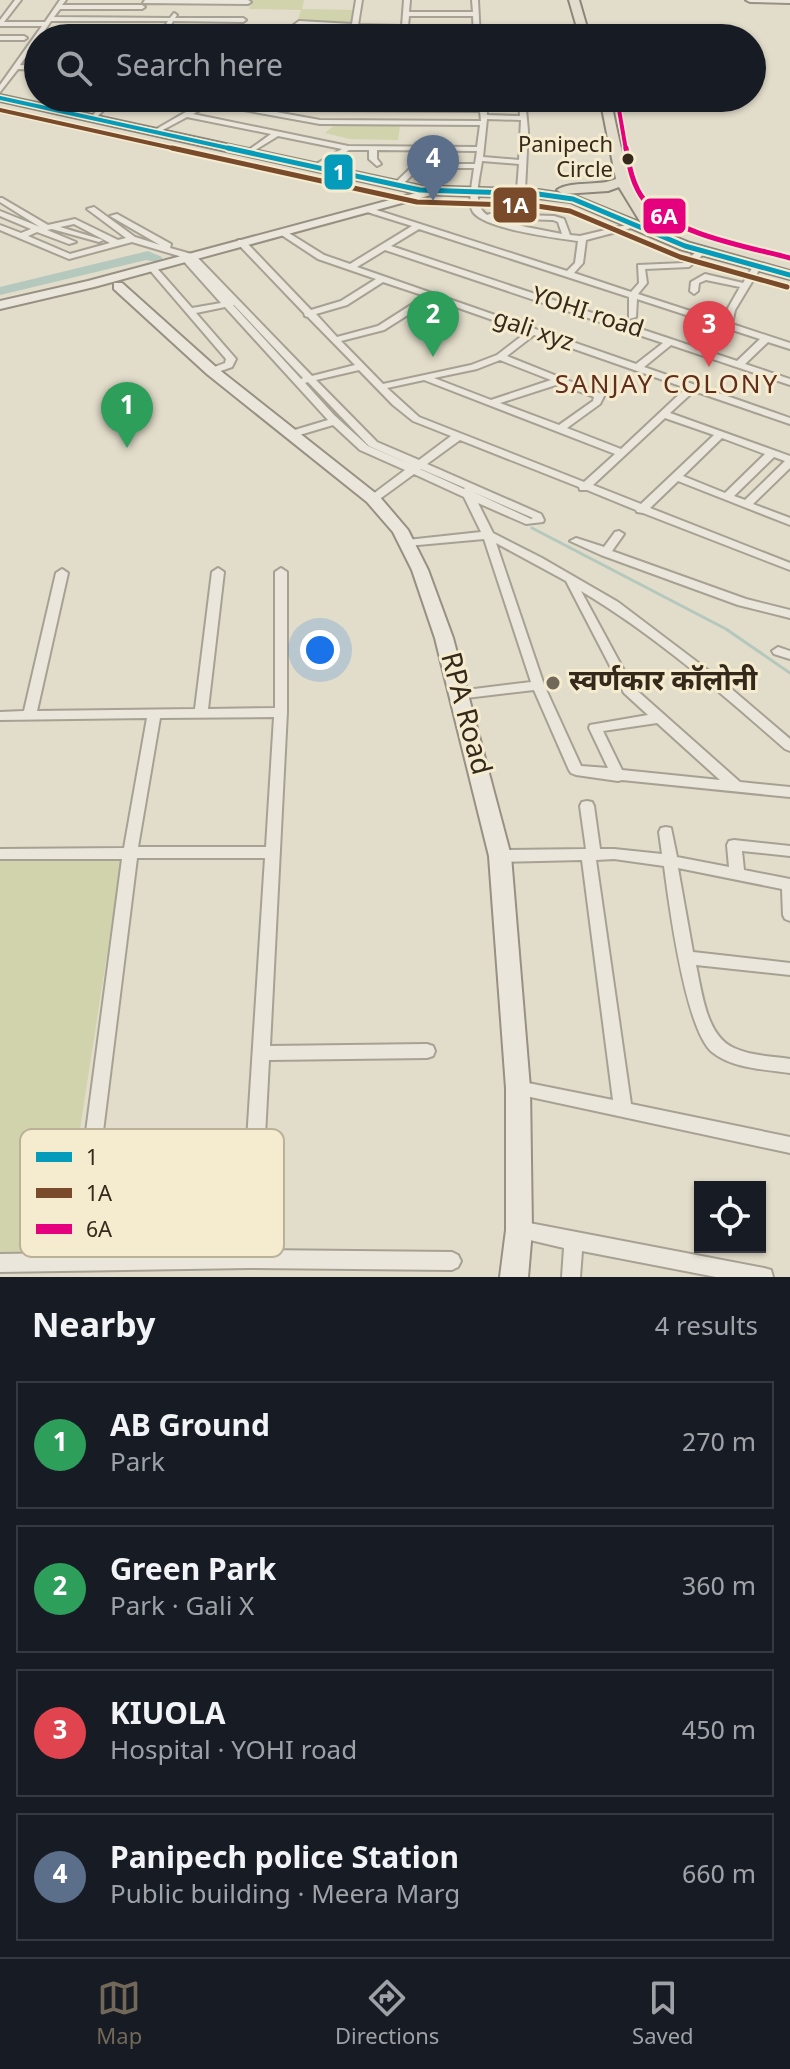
<!DOCTYPE html>
<meta charset="utf-8">
<style>
:root{--surface:#171b24;--page:#242831;--text:#f1f3f6;--muted:#9ea1a6;--line:#363941;--accent:#726859}
body{margin:0;font-family:Georgia,"Noto Sans Devanagari",serif;background:var(--page);color:var(--text)}
.controls{position:absolute;right:24px;bottom:24px;display:grid;overflow:hidden;border-radius:0px;box-shadow:0 2px 6px #0004}
.controls button{width:72px;height:72px;display:grid;place-items:center;padding:0;border:0;border-bottom:2px solid var(--line);background:var(--surface);color:var(--text);font:40px sans-serif}
.you{position:absolute;left:320px;top:650px;width:28px;height:28px;margin:-20px;border:6px solid #fff;border-radius:50%;background:#1a73e8;box-shadow:0 0 0 12px #1a73e833}
.badge{display:grid;place-items:center;width:52px;height:52px;border-radius:50%;background:var(--accent);color:#fff;font-size:26px;font-weight:700}
.pin{position:absolute;translate:-50% -66px;filter:drop-shadow(0 2px 4px #0008)}
.pin::after{content:'';position:absolute;top:42px;width:28px;height:24px;background:inherit;clip-path:polygon(0 0,100% 0,50% 100%)}
.list{margin:0;padding:0;list-style:none}
h2{display:flex;justify-content:space-between;align-items:center;height:104px;margin:0;padding:0 32px;font-size:34px}
h2 small{font-size:26px;font-weight:400;color:var(--muted)}
.list li{display:grid;grid-template-columns:52px 1fr auto;gap:24px;align-items:center;box-sizing:border-box;height:128px;margin:0 16px 16px;padding:0 16px;border:2px solid var(--line);border-radius:0px}
.list b{display:block;font-size:30px;white-space:nowrap}
.list p{margin:0;font-size:26px;white-space:nowrap;color:var(--muted)}
.list em{font-size:26px;font-style:normal;color:var(--muted)}
.icon{flex:none;width:44px;height:44px;fill:none;stroke:currentColor;stroke-width:2;stroke-linecap:round;stroke-linejoin:round}
.map{position:relative;flex:none;width:790px;height:1277px;overflow:hidden}
.search{position:absolute;background:var(--surface);box-shadow:0 2px 6px #0004;left:24px;right:24px;top:24px;height:88px;display:flex;align-items:center;gap:20px;box-sizing:border-box;padding:0 28px;border-radius:44px;color:var(--muted);font-size:30px}
.sheet{height:680px;background:var(--surface)}
nav{display:flex;justify-content:space-around;align-items:center;box-sizing:border-box;height:112px;border-top:2px solid var(--line);background:var(--surface);font-size:22px;color:var(--muted)}
nav a{display:grid;justify-items:center;gap:4px}
nav .on{color:var(--accent)}
.map>svg:first-child{display:block}
.green{fill:#d1d3ac}
.lines{fill:none;stroke-linecap:round;stroke-linejoin:round}
.stream{stroke:#b5c8bd;stroke-width:3}
.river{fill:#b5c8bd;fill-rule:evenodd}
.street-casing{stroke:#a7a194;stroke-width:4}
.secondary-casing{stroke:#979083;stroke-width:4}
.primary-casing{stroke:#8c867a;stroke-width:4}
.street{fill:#eae6db;fill-rule:evenodd}
.secondary{fill:#eae6db;fill-rule:evenodd}
.primary{fill:#e2dccd;fill-rule:evenodd}
.bus-1-far1-casing{stroke:#f5ebcf;stroke-width:7}
.bus-1-casing{stroke:#f5ebcf;stroke-width:9}
.bus-2-far1-casing{stroke:#f5ebcf;stroke-width:7}
.bus-2-casing{stroke:#f5ebcf;stroke-width:9}
.bus-3-far1-casing{stroke:#f5ebcf;stroke-width:7}
.bus-3-casing{stroke:#f5ebcf;stroke-width:9}
.bus-1-far1{stroke:#059cbc;stroke-width:4}
.bus-1{stroke:#059cbc;stroke-width:5}
.bus-2-far1{stroke:#7a4b2a;stroke-width:4}
.bus-2{stroke:#7a4b2a;stroke-width:5}
.bus-3-far1{stroke:#e5007d;stroke-width:4}
.bus-3{stroke:#e5007d;stroke-width:5}
.bus-dot{fill:#35291c;stroke:#f5ebcf;stroke-width:3}
.poi-dot{fill:#726859;stroke:#f5ebcf;stroke-width:3}
.labels{text-anchor:middle;dominant-baseline:central;stroke-width:6;stroke-linejoin:round;paint-order:stroke}
.far-bus-label{font-size:22px;fill:#35291c;stroke:#f5ebcf;text-anchor:end}
.far-street-label{font-size:24px;fill:#35291c;stroke:#f5ebcf}
.far-neighbourhood-label{font-size:26px;letter-spacing:2px;fill:#612d1c;stroke:#f5ebcf}
.poi-label{font-size:28px;font-weight:bold;fill:#35291c;stroke:#f5ebcf;text-anchor:start}
.street-label{font-size:28px;fill:#35291c;stroke:#f5ebcf}
.key{fill:#f5ebcf;stroke:#bbb199;stroke-width:2}
.key-label{font-size:22px;fill:#35291c}
.line-badge{stroke:#f5ebcf;stroke-width:3}
.badge-label{font-size:22px;text-anchor:middle;font-weight:bold;fill:#fff}
</style>
<div class="map">
<svg width="790" height="1277" viewBox="0 0 790 1277">
<rect width="100%" height="100%" fill="#e2dcca"/>
<!-- green -->
<path class="green" d="M253,0H304L302,9L356,10L353,23L297,22L301,10L249,9Z
M336,124L400,126L398,140L350,139L325,133Z
M122,857L59,1265L0,1267V860Z"/>
<g class="lines">
<!-- stream -->
<path class="stream" d="M532,528L726,629L790,673"/>
<!-- river -->
<path class="river" d="M148,251L162,257V263L146,260L0,295V287Z"/>
<!-- street casing -->
<g class="street-casing">
<path id="street" d="M15,0H21L4,22H45L60,0H66L62,5H142L145,7L142,9H60L54,17L170,18L174,13L177,15L175,18H243L246,20L243,22L173,21L171,25L174,27L242,29L240,32L173,31L165,26L168,21H51L45,30L129,31L132,33L129,35L42,34L20,65L38,66V70L18,69L0,92V85L42,26H0V20Z
M145,0H248L251,2L248,4L143,3Z
M356,0H362L358,25L402,26L404,0H410L409,12H473L472,0H478L480,38H474L473,16H409L408,26L441,27L444,29L441,31L369,29L367,38H361L364,29L300,25L296,29L293,38H287L291,27L299,21L352,24Z
M0,36H24L27,38L24,40H0Z
M108,98H115L97,117H93V115Z
M167,98C176,98 199,103 204,103C209,102 213,99 218,98L216,101L320,120L481,121L480,111L294,110L291,108L294,106L480,107V98H486L487,115L520,116L519,98H525L528,131L525,190L521,192L517,190L519,164L482,161C480,178 471,204 487,215L490,214L554,216L564,219L570,235L580,236L639,222V226L586,240L583,263L574,273L631,292L639,283L638,265L684,263L699,249H705V253L689,267L645,269L647,283L638,294L724,322L727,310L740,287L706,280L699,283L698,291L694,294L690,291L691,282L705,274L743,283L754,265H760L761,267L735,310L732,324L790,343V349L768,342L745,364L790,379V385L671,345L644,367L790,418V424L694,391L670,413L790,456V468L753,504L790,518V525L678,481L650,508L790,563V570L643,513L637,512L636,510L587,490H580L579,487L460,440L427,464L541,514L544,520L543,522L526,524L478,503L493,533L542,558L618,602L721,680L790,739V751L785,749C721,693 655,635 581,591L633,687L740,782L790,787V797L622,780L618,781L576,775L571,773L569,770L534,690L458,699L454,698L452,695L458,691L531,682L484,539L407,546L401,543L407,540L481,532L464,497L414,474L377,501H369L368,499L369,497L405,470L360,450L333,425L296,436H288V432L328,420L225,307L196,313L236,359L232,367L215,373H209V369L225,363L226,359L148,268L155,266L192,308L221,303L179,256L132,242L69,259L0,230V225L21,233L31,229L0,216V211L40,227L0,202V198H2L48,225L75,219L118,240L126,238L87,209L94,207L135,237L160,245L110,216L117,214L171,244L170,248L195,255L312,376L355,365L308,317L305,316L304,313L238,244V240H244L311,310L341,301L376,279L318,259L277,232L284,230L324,255L350,264L412,226L364,211V207H367L567,271L575,263L578,241C557,238 485,229 473,212C467,203 473,179 474,168H419L403,184L396,182L421,158L428,160L424,164H475L477,151L377,150V159L381,164L377,166L369,159V150H349L321,167H318V163L342,149L278,136L252,152L248,150L250,149L271,134L187,117L157,133H153V131L198,105ZM211,104L320,124L480,125L477,147L348,146L193,114ZM487,119L521,120L519,160L483,157ZM494,218L553,220L558,222L562,234L526,227ZM74,224L110,243L70,254L28,236L37,232L69,244L76,242L47,230L52,229L99,242L103,240L60,227ZM419,229L629,297V319L636,317L637,299L760,339L737,361L391,246ZM385,250L663,343L636,364L357,267ZM383,282L425,296L378,326L337,337L316,314L347,305ZM433,299L527,332L497,355L471,365L383,384L341,341L384,330ZM233,305H234L303,378L301,379ZM534,335L686,388L621,449L567,428L600,404L604,396L602,394L507,356ZM500,360L551,380L491,400L434,378L477,369ZM359,370L393,405L413,421L451,436L419,460L377,442L316,380ZM424,380L615,454L584,482L419,417L387,388ZM308,382L369,446L412,465L368,446L334,415L305,383ZM559,384L594,397L593,401L559,425L500,403ZM665,418L714,435L641,504L593,485ZM722,438L765,454L725,493L683,476ZM774,457L785,461L745,500L734,496ZM420,469H421L465,488L464,489ZM473,492L533,518L531,519ZM496,543L566,581L624,693L648,715L590,725L589,728L608,768L581,766L544,685ZM657,723L720,780L622,770L603,731Z
M619,531L624,534L612,551L746,599L790,610V618L738,605L601,555L570,541L576,538L604,547L615,532Z
M218,568L224,572L208,709L275,708V572L281,568L287,572V712L270,1046L427,1044L433,1046L435,1051L433,1056L427,1058L269,1060L259,1250L452,1252L458,1255L461,1261L458,1267L452,1270L249,1268L0,1272V1254L70,1253L122,859H0V849L124,848L147,718L0,720V712L24,711L56,573L62,569L68,573L37,711L195,709L212,572ZM274,717L266,847H138L160,718ZM137,858H265L240,1250L88,1252Z
M778,647L790,651V659L774,654L772,651Z
M587,801L592,802L594,806L600,849H614L662,854L659,832L661,828L666,827L671,828L677,857L729,867L727,845L729,841L734,840L790,846V856L742,851L744,870L790,879V921L785,919L783,915L782,889L678,868L693,952L790,963V975L696,965C702,992 706,1036 734,1048C751,1056 772,1056 790,1059V1073C765,1069 733,1069 712,1052C685,1029 669,904 664,866L614,859L596,860L631,1104L790,1137V1153L512,1093L510,1088L512,1083L518,1081L613,1100L582,860L500,862L495,860L493,856L495,852L500,850L586,849L580,806L582,802Z
M519,1221L764,1268L771,1270L773,1277H716L582,1251L580,1277H562L564,1248L513,1236L510,1230L513,1224Z"/>
</g>
<!-- secondary casing -->
<g class="secondary-casing">
<path id="secondary" d="M746,0H790V3L750,2Z
M442,186L448,189L446,191L94,287L0,309V301L88,281Z
M114,283H122L217,368L379,496L408,530L428,570L453,638L511,856L530,1088L532,1230L528,1277H500L506,1230V1088L489,856L435,638L412,570L393,532L367,502L207,374L114,289Z"/>
</g>
<!-- primary casing -->
<g class="primary-casing">
<path id="primary" d="M569,0H579L590,38H580Z
M0,95L420,186L538,190L573,195L690,243L790,271V279L680,249L570,202L538,198L420,194L0,101Z
M600,98H610C620,142 625,183 652,220L651,223H641L619,187L608,191L563,194L557,190C572,180 598,187 616,179Z"/>
</g>
<!-- street -->
<use href="#street" class="street"/>
<!-- secondary -->
<use href="#secondary" class="secondary"/>
<!-- primary -->
<use href="#primary" class="primary"/>
<!-- bus-1-far1 casing -->
<g class="bus-1-far1-casing">
<path id="bus-1-far1" d="M0,98L237,150"/>
</g>
<!-- bus-1 casing -->
<g class="bus-1-casing">
<path id="bus-1" d="M228,148L420,190L538,194L573,199L685,246L790,275"/>
</g>
<!-- bus-2-far1 casing -->
<g class="bus-2-far1-casing">
<path id="bus-2-far1" d="M0,110L181,150"/>
</g>
<!-- bus-2 casing -->
<g class="bus-2-casing">
<path id="bus-2" d="M172,148L417,202L537,206L570,211L680,257L787,287"/>
</g>
<!-- bus-3-far1 casing -->
<g class="bus-3-far1-casing">
<path id="bus-3-far1" d="M617,98L626,150"/>
</g>
<!-- bus-3 casing -->
<g class="bus-3-casing">
<path id="bus-3" d="M626,148C629,166 633,187 645,201C673,234 749,247 790,258"/>
</g>
<!-- bus-1-far1 -->
<use href="#bus-1-far1" class="bus-1-far1"/>
<!-- bus-1 -->
<use href="#bus-1" class="bus-1"/>
<!-- bus-2-far1 -->
<use href="#bus-2-far1" class="bus-2-far1"/>
<!-- bus-2 -->
<use href="#bus-2" class="bus-2"/>
<!-- bus-3-far1 -->
<use href="#bus-3-far1" class="bus-3-far1"/>
<!-- bus-3 -->
<use href="#bus-3" class="bus-3"/>
</g>
<!-- markers -->
<circle class="bus-dot" cx="628" cy="159" r="7"/>
<circle class="poi-dot" cx="553" cy="683" r="8"/>
<g class="labels">
<!-- far-bus labels -->
<g class="far-bus-label">
<text x="613" y="146">Panipech<tspan x="613" dy="25">Circle</tspan></text>
</g>
<!-- far-street labels -->
<g class="far-street-label">
<text transform="translate(587 314) rotate(18)">YOHI road</text>
<text transform="translate(533 332) rotate(19)">gali xyz</text>
</g>
<!-- far-neighbourhood labels -->
<g class="far-neighbourhood-label">
<text x="667" y="387">SANJAY COLONY</text>
</g>
<!-- poi labels -->
<g class="poi-label">
<text x="569" y="683">स्वर्णकार कॉलोनी</text>
</g>
<!-- street labels -->
<g class="street-label">
<text transform="translate(464 714) rotate(75)">RPA Road</text>
</g>
</g>
<!-- legend -->
<rect x="20" y="1129" width="264" height="128" rx="12" class="key"/>
<rect x="36" y="1152" width="36" height="10" fill="#059cbc"/>
<rect x="36" y="1188" width="36" height="10" fill="#7a4b2a"/>
<rect x="36" y="1224" width="36" height="10" fill="#e5007d"/>
<g class="key-label">
<text x="86" y="1165">1</text>
<text x="86" y="1201">1A</text>
<text x="86" y="1237">6A</text>
</g>
<g class="line-badge">
<rect x="323" y="153" width="31" height="38" rx="8" fill="#059cbc"/>
<rect x="492" y="186" width="46" height="38" rx="8" fill="#7a4b2a"/>
<rect x="642" y="197" width="45" height="38" rx="8" fill="#e5007d"/>
</g>
<g class="badge-label">
<text x="339" y="180">1</text>
<text x="515" y="213">1A</text>
<text x="664" y="224">6A</text>
</g>
</svg>
<div class="controls">
<button><svg class="icon" aria-label="locate" viewBox="0 0 24 24"><circle cx="12" cy="12" r="6"/><path d="M12 2v4M12 18v4M2 12h4M18 12h4"/></svg></button>
</div>
<div class="you"></div>
<div class="pin badge" style="left:127px;top:448px;background:#2e9e5b">1</div>
<div class="pin badge" style="left:433px;top:357px;background:#2e9e5b">2</div>
<div class="pin badge" style="left:709px;top:367px;background:#e0444e">3</div>
<div class="pin badge" style="left:433px;top:201px;background:#5c6f8a">4</div>
<div class="search"><svg class="icon" aria-label="search" viewBox="0 0 24 24"><circle cx="10" cy="10" r="6"/><path d="M15 15l6 6"/></svg>Search here</div>
</div>
<section class="sheet">
<h2>Nearby<small>4 results</small></h2>
<ul class="list">
<li><span class="badge" style="background:#2e9e5b">1</span><div><b>AB Ground</b><p>Park</p></div><em>270 m</em></li>
<li><span class="badge" style="background:#2e9e5b">2</span><div><b>Green Park</b><p>Park · Gali X</p></div><em>360 m</em></li>
<li><span class="badge" style="background:#e0444e">3</span><div><b>KIUOLA</b><p>Hospital · YOHI road</p></div><em>450 m</em></li>
<li><span class="badge" style="background:#5c6f8a">4</span><div><b>Panipech police Station</b><p>Public building · Meera Marg</p></div><em>660 m</em></li>
</ul>
</section>
<nav>
<a class="on"><svg class="icon" aria-label="map" viewBox="0 0 24 24"><path d="M3 6l6-2 6 2 6-2v14l-6 2-6-2-6 2zM9 4v14M15 6v14"/></svg>Map</a>
<a><svg class="icon" aria-label="directions" viewBox="0 0 24 24"><path d="M12 3l9 9-9 9-9-9zM9 14v-3h6M13 9l2 2-2 2"/></svg>Directions</a>
<a><svg class="icon" aria-label="saved" viewBox="0 0 24 24"><path d="M7 4h10v16l-5-4-5 4z"/></svg>Saved</a>
</nav>
